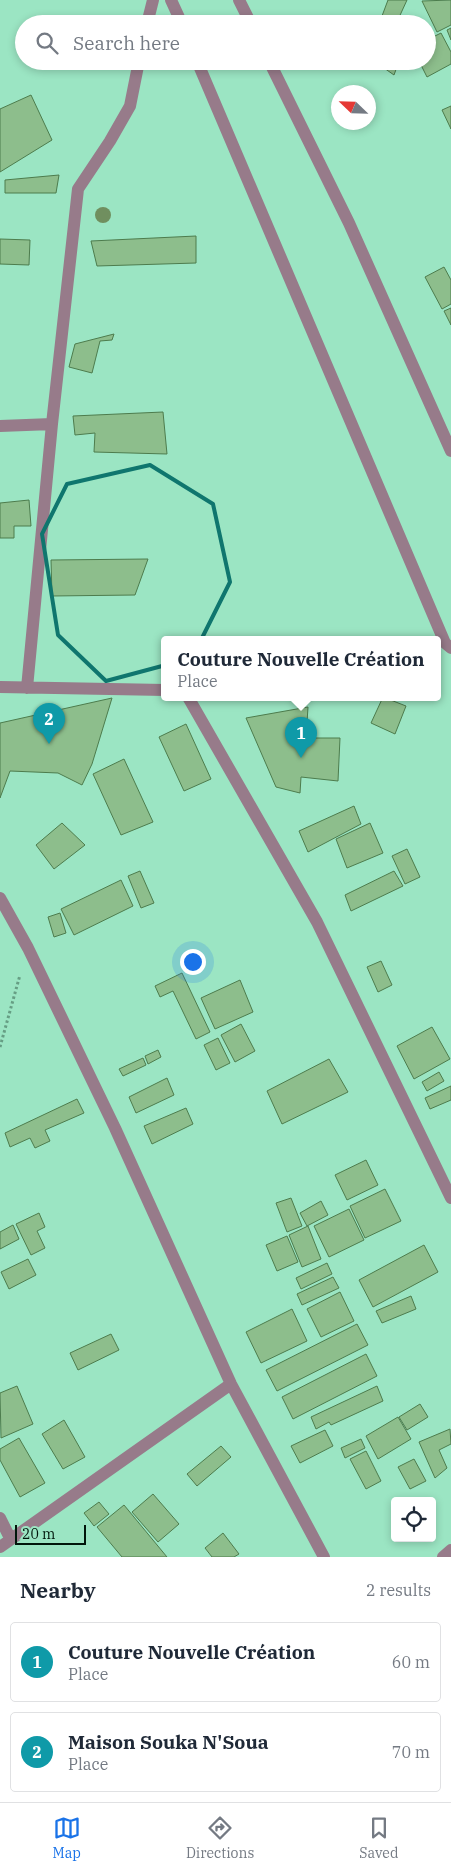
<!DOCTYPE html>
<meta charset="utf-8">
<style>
:root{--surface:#fff;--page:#f6f6f7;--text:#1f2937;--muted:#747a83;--line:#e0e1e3;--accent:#1a73e8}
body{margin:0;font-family:"IBM Plex Serif",serif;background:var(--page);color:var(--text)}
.controls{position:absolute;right:15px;bottom:15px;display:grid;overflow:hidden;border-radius:5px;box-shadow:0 2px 8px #0003}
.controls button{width:45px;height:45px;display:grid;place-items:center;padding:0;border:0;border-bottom:1px solid var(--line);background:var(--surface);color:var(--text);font:25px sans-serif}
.compass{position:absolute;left:331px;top:85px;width:45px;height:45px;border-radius:50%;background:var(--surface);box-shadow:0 2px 8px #0003;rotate:293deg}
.scale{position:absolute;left:15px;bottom:12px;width:71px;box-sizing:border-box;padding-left:5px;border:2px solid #00160b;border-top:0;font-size:14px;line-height:18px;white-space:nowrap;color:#00160b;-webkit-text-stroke:4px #9be5c3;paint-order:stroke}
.you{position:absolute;left:192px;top:961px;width:18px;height:18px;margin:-12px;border:4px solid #fff;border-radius:50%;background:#1a73e8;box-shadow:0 0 0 8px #1a73e833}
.badge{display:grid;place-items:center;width:32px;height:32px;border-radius:50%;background:var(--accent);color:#fff;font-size:16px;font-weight:700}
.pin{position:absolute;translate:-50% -41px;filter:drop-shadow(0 1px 2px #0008)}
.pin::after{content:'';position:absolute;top:26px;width:18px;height:15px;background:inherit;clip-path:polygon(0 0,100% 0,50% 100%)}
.popup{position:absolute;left:161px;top:636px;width:280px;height:65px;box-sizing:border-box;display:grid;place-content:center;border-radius:5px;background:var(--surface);filter:drop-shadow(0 1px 4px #0005);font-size:16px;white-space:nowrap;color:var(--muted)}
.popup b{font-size:19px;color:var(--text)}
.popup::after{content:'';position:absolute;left:50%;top:100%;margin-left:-10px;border:10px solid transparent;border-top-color:var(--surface)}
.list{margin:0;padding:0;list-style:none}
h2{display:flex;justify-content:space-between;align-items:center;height:65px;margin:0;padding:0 20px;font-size:21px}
h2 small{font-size:16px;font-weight:400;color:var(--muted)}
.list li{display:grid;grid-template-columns:32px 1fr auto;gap:15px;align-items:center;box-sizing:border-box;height:80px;margin:0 10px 10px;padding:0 10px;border:1px solid var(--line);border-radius:5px}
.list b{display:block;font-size:19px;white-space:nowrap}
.list p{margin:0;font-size:16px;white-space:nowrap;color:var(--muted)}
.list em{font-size:16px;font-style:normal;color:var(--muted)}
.icon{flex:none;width:28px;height:28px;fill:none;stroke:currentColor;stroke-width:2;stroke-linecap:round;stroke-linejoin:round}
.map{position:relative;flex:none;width:451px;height:1557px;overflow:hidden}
.search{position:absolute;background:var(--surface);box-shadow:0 2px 8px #0003;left:15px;right:15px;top:15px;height:55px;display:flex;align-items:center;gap:12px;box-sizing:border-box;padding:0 18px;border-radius:28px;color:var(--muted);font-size:19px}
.sheet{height:245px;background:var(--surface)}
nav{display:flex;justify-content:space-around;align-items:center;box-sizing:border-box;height:70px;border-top:1px solid var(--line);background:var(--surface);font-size:14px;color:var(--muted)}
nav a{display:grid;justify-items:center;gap:2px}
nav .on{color:var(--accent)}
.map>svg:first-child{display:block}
.building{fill:#8dbe8c;stroke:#4d7c4d}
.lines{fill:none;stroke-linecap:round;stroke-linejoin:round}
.path{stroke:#669e84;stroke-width:3;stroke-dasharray:2.5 2.5;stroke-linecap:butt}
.minor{stroke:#977b8a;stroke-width:12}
.tree{fill:#708f5f}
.marked{fill:none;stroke:#0f766e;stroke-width:4;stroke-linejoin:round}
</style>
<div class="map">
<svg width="451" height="1557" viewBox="0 0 451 1557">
<rect width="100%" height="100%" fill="#9be5c3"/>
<!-- building -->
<path class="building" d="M388,0H407L396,24H379Z
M451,0V25L437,32L422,1Z
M451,28V40L447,30Z
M441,33L451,52V64L427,77L419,61H427V40Z
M374,61H399L394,75Z
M31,95L52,140L0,172V109Z
M451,106V129L442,110Z
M59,175L56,193H5V180Z
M196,236V263L97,266L91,241Z
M0,239L30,240L29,265L0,264Z
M444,267L451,280V304L442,309L425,277Z
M451,308V325L444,311Z
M114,334L112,340L100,341L92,373L69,367L75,344Z
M163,412L167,454L94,452L95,433L75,435L73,416Z
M29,500L31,526H14V538H0V503Z
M148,559L135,595L52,596L51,560Z
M383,697L406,706L395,734L371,723Z
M112,698L92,764L82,785L58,773L10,771L0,798V723Z
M308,707L306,738H340L338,781L301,777L300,793L276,787L246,718Z
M186,724L211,779L184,791L159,737Z
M124,759L153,822L121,835L93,774Z
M354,806L361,824L308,852L299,831Z
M62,823L85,845L54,869L36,845Z
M370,823L383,853L347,868L336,839Z
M407,849L420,877L405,884L392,856Z
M140,871L154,903L141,908L128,876Z
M394,871L403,886L351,911L345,895Z
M121,880L133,906L74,935L61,909Z
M60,913L66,933L54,937L48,917Z
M381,961L392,985L378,992L367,967Z
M182,973L210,1032L196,1039L173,991L160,997L155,986Z
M240,980L253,1012L215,1029L201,998Z
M241,1024L255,1051L235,1062L221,1035Z
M432,1027L450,1059L414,1079L397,1046Z
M218,1038L230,1063L216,1070L204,1045Z
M158,1050L161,1057L148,1064L145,1056Z
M143,1058L146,1065L123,1076L119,1069Z
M329,1059L348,1092L282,1124L267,1091Z
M439,1072L444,1081L427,1091L422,1082Z
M167,1078L174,1095L136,1113L129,1097Z
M451,1086V1100L430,1109L425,1098Z
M77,1099L84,1113L45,1130L50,1141L35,1148L30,1138L10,1147L5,1133Z
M186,1108L193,1124L152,1144L144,1126Z
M366,1160L378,1185L347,1200L335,1175Z
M385,1189L401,1221L365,1238L350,1206Z
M291,1198L302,1226L287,1232L276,1203Z
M321,1201L328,1215L307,1226L300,1213Z
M349,1209L364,1240L329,1257L314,1226Z
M39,1213L45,1227L37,1231L45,1248L31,1255L16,1224Z
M13,1225L19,1239L0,1249V1232Z
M308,1226L321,1259L302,1267L289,1235Z
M287,1236L298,1262L277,1271L266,1245Z
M424,1245L438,1272L373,1307L359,1280Z
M28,1259L36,1275L9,1289L1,1272Z
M327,1263L332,1274L301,1289L296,1278Z
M333,1277L339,1288L302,1305L297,1294Z
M340,1292L354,1321L321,1337L307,1309Z
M411,1296L416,1309L382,1323L376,1311Z
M292,1309L307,1341L261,1363L246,1332Z
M357,1324L368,1345L277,1391L266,1370Z
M111,1334L119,1350L78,1370L70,1353Z
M366,1354L377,1376L293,1419L282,1397Z
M17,1386L33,1424L1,1438L0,1393Z
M377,1386L383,1401L331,1425L329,1422L316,1429L311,1417Z
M420,1404L428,1417L407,1430L399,1417Z
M398,1417L411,1439L378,1459L366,1436Z
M64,1420L85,1457L63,1469L42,1434Z
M450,1429L451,1444L439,1450L447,1468L435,1478L419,1442Z
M325,1430L333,1446L300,1463L291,1446Z
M19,1438L45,1483L20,1497L0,1460V1449Z
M361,1439L365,1448L345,1458L341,1448Z
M221,1446L231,1457L197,1486L187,1474Z
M366,1451L381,1481L366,1489L350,1459Z
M414,1459L426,1481L410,1489L398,1467Z
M153,1494L179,1524L158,1542L132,1512Z
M99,1502L109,1514L94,1526L84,1513Z
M124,1505L167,1557H122L97,1527Z
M223,1533L239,1554L234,1557H212L205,1548Z"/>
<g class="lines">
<!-- path -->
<path class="path" d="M0,1047L20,975"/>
<!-- minor -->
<path class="minor" d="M171,0L182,24
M239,0L251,24
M147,24L153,0
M197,61L445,643L451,648
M269,61L349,223L451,451
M0,426L52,424
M0,687L165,690
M27,688L52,424L78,189L110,141L130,106L139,61
M188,697L317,922L451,1198
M0,898L28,948L115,1128L231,1384L324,1557
M0,1518L10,1538
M0,1547L231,1384
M443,1557L451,1550"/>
</g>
<!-- trees -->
<circle class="tree" cx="103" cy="215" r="8"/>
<!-- marked area -->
<path class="marked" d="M150,465L213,504L230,582L192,658L106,681L58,635L42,534L67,484Z"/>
</svg>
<div class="controls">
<button><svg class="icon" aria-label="locate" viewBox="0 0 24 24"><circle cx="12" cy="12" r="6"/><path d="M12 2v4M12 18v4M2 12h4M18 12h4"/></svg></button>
</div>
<svg class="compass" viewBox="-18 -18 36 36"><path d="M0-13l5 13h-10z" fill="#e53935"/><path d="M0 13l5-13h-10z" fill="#747a83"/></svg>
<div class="scale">20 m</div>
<div class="you"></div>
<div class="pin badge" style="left:301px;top:758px;background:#0f9aa8">1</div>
<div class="popup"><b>Couture Nouvelle Création</b>Place</div>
<div class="pin badge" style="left:49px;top:744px;background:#0f9aa8">2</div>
<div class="search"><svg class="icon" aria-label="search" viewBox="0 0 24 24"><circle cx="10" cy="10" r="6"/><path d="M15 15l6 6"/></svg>Search here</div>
</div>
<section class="sheet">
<h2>Nearby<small>2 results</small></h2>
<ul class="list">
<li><span class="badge" style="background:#0f9aa8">1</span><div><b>Couture Nouvelle Création</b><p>Place</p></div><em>60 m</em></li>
<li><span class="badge" style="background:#0f9aa8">2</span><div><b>Maison Souka N'Soua</b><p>Place</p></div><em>70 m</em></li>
</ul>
</section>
<nav>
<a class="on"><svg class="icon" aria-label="map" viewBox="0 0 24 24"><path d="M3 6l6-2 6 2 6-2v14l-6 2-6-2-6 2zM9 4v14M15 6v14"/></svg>Map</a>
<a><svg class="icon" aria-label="directions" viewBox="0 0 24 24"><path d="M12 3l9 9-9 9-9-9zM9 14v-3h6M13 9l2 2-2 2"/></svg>Directions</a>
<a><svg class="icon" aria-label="saved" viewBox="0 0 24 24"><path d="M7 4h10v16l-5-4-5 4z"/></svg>Saved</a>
</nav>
